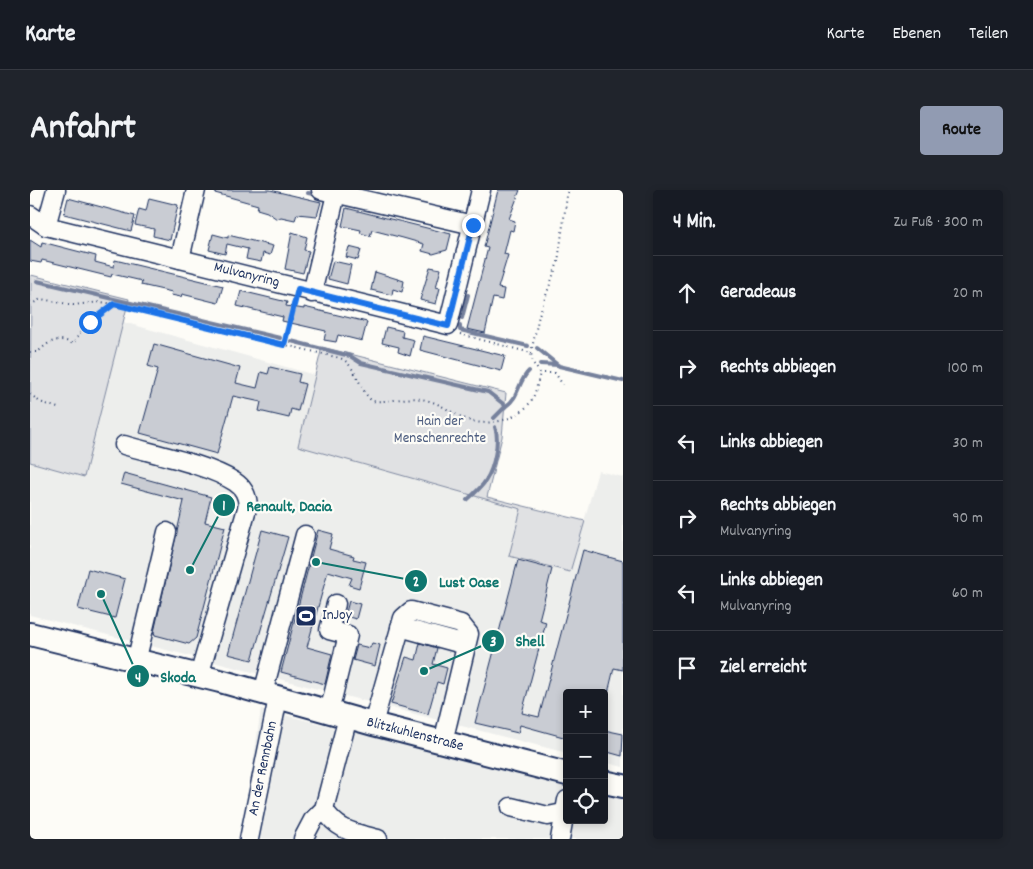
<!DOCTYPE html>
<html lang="de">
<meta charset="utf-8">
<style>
:root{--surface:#171b24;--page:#20242c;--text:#f1f3f6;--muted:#9ea1a6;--line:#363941;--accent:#919bb2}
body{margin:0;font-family:Dekko,sans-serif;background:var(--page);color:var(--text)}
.controls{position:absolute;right:15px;bottom:15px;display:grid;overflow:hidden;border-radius:5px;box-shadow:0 2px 8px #0003}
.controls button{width:45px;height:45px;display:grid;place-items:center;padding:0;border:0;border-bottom:1px solid var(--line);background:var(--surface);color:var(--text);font:25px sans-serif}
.stop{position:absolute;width:15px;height:15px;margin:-11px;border:4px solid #1a73e8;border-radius:50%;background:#fff}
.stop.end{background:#1a73e8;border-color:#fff;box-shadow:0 1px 5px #0008}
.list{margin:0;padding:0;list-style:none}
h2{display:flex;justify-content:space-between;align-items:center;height:65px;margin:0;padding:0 20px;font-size:21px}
h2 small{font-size:16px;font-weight:400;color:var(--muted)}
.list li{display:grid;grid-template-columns:32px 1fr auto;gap:15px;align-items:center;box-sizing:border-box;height:75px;padding:0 20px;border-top:1px solid var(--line)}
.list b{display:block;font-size:19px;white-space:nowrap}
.list p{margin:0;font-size:16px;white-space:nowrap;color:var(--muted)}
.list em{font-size:16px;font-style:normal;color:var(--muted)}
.icon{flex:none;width:28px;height:28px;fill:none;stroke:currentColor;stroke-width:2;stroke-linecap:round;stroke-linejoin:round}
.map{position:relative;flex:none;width:593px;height:649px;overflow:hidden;border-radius:5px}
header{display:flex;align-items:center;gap:30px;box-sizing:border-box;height:70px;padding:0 25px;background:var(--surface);border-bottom:1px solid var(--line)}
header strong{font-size:24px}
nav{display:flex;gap:28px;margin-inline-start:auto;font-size:18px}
.intro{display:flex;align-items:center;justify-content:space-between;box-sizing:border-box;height:120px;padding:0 30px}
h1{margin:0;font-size:35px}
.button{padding:12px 22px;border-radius:5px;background:var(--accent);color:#111;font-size:18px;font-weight:700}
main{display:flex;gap:30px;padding:0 30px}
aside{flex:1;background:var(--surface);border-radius:5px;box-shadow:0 2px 8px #0003}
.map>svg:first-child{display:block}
.built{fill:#edeeec}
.green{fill:#e0e1e3;stroke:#7e88a0}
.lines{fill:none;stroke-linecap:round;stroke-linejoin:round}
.stream{stroke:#76819c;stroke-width:4}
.building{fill:#c9ccd3;stroke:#1b2f5e}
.minor-casing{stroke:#1b2f5e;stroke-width:21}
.major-casing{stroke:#1b2f5e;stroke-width:26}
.path{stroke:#1b2f5e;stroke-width:2;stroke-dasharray:1 4;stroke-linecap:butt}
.minor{stroke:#fdfcf7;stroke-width:18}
.major{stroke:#fdfcf7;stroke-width:22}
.route{stroke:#1a73e8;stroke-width:6}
.labels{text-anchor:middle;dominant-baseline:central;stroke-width:4.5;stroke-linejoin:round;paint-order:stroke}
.street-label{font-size:15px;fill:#1b2f5e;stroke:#fdfcf7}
.park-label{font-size:15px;fill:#4c5c7f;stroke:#fdfcf7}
.poi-label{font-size:15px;fill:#1b2f5e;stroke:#fdfcf7;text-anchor:start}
.leader{fill:none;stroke:#0f766e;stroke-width:2}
.callout-dot{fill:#0f766e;stroke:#fdfcf7;stroke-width:2}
.mark-label{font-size:15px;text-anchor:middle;font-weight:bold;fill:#fff}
.callout-label{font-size:16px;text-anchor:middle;font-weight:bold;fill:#0f766e;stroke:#fdfcf7;stroke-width:4.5;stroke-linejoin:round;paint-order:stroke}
</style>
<header>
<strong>Karte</strong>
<nav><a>Karte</a><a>Ebenen</a><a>Teilen</a></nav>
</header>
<div class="intro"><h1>Anfahrt</h1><a class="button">Route</a></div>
<main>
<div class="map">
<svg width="593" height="649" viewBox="0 0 593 649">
<rect width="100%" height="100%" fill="#fdfcf7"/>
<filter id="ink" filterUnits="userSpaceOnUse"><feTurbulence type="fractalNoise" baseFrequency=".02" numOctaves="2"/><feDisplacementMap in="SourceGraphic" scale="10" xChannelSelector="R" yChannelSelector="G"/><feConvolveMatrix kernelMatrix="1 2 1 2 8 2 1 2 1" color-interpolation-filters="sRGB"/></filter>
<g filter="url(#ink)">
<!-- built -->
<path class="built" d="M93,132L285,185L268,256L492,319L480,366L540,382L568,281L593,287V577L574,572V503H537V563L0,425V272L54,287Z
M231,519L537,596V630H574V605L593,609V649H212Z"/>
<!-- green -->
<path class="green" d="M1,85L99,109L54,287L0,272Z
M292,157L476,203L472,247L457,307L555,331L540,382L479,366L491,319L268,256Z"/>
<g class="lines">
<!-- stream -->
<path class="stream" d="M278,3L288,5
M7,91L250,148
M432,128L438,105
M430,136V140L498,156
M261,151L320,166L331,173L458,202L476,216C489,208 488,191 499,181
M507,158L529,176L593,191
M510,174L528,175
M464,228L476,216
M437,310C444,304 452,297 456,290C464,278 470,250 465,237"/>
</g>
<!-- building -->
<path class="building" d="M186,0H240L291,12L287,26L267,24L265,30L251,27L247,29L237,22L227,19L228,15L185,3Z
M468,0H490L479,29L485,31L483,41L480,40L474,64L478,65L468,98L474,99L472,110L463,108L455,143L437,139L458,58L454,57Z
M38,8L105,26L101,41L34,24Z
M119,8L148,15L140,50L123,46L124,39L105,35L109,19L116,21Z
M316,18L421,44L417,60L403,64L392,61L394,54L373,48L342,40L340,46L330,43L331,40L312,36Z
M262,42L277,47L274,60L279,61L273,83L255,79Z
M183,44L198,48V45L243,56L240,65L233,63L231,72L216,69L218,59L197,54L195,64L179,60Z
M0,50L11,57L12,52L66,66L65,72L84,77L85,70L193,96L188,113L152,104L151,107L141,105L142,102L111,95L112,91L82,84L81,87L12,70L11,73L0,71Z
M319,57L331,60L328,70L316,67Z
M303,71L321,75L317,94L298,89Z
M400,77L411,79L406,97L410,98L406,114L390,110Z
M345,82L374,91L372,102L363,99L362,105L341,100Z
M211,101L257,112L256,116L274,119V117L337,132L332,151L308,145L306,152L294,150L296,141L252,131L253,127L207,116Z
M356,137L373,141L372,147L384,150L380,166L368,162L369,157L352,153Z
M393,146L475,166L471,181L390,160Z
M124,154L210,178L206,193L227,198L231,182L238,184L240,177L270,184L268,192L275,194L268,221L261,219L259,228L229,221L231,212L203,206L187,264L110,243L128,179L118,176Z
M94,283L181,307L175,332L195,337L166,448L159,454L125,445L124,442L154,311L91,294Z
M232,340L258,347L222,470L198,464Z
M288,340L303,344L299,359L324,366L323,369L336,372L329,398L319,395L322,388L298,381L277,457L302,464L295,494L251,482Z
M553,360L593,371V480L584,478L578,503H537V548L490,535L488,543L445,533L488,370L522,379L509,430L516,432L492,523L509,527Z
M58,379L95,389L85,428L48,419Z
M319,411L330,414L326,429L315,426Z
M342,453L350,455L345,476L323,470L327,455L340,458Z
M390,453L407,458L403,474L417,478L413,494L407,492L398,524L361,514L376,467L386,470Z
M574,540L593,544L592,566L574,561Z"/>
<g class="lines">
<!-- minor casing -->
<g class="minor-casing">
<g id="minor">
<path d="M291,0L443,35"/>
<path id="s1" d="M0,25L16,36L418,135L451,0"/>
<path d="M16,36L26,0"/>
<path d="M150,69L166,0"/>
<path d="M282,103L307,0"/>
<path d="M94,255C125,264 179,275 205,292C214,298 217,305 218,315L169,486"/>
<path d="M370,437L436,455"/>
<path d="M106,472L137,342"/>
<path d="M233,503L275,345"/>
<path d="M299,522L318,445L299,440L306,414"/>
<path d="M343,534L373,428L381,421L431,434L439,444L413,552"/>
<path d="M481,617L518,626L533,623"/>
<path d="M294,619C307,641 325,643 348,649"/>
<path id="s2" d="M219,649L248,508"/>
<path d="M273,649L283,630L294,619L318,527"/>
<path d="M530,649L537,610"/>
</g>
</g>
<!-- major casing -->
<g class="major-casing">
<g id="major">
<path id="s3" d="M0,444L190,491L343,534L537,584"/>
<path d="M574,592L593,596"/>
</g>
</g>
<!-- path -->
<path class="path" d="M0,115L11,109L43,115L71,112L84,114L310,168C326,174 329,200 342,211C360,213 377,205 396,210C413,214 425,226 441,231C459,236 486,230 498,215C506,206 507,194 510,183
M430,144L501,163L503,173L510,183H525L533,195
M254,155L265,111
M0,162H8C19,151 29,146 43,154L54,136L84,114
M501,163L509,125L528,72L537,6L539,0
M0,204L10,212L28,218"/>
<!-- minor -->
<use href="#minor" class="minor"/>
<!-- major -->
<use href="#major" class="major"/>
</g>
</g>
<g class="lines" filter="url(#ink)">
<!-- route -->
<path class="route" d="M60,132L84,114L254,155L268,99L418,136L443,35"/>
</g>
<!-- icons -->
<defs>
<g id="stadium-square" transform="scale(1.125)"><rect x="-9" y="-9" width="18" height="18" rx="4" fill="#1b2f5e" stroke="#fdfcf7"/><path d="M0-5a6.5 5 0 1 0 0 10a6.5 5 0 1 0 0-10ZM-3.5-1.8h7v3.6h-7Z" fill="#fff"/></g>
</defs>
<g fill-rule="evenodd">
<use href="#stadium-square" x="276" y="426"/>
</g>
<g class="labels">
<!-- street labels -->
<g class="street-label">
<text stroke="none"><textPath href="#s1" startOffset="226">Mulvanyring</textPath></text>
<text stroke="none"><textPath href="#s3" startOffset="398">Blitzkuhlenstraße</textPath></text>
<text stroke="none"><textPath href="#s2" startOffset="72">An der Rennbahn</textPath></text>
</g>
<!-- park labels -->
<g class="park-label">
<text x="410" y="232">Hain der<tspan x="410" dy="17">Menschenrechte</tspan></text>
</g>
<!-- poi labels -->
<g class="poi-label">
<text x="292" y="426">InJoy</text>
</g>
</g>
<!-- callouts -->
<path class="leader" d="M160 380L194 315M286 372L386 391M394 481L463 451M71 404L108 486"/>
<g class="callout-dot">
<circle cx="160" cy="380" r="5"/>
<circle cx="286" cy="372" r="5"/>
<circle cx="394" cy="481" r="5"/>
<circle cx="71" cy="404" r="5"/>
<circle cx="194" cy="315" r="12"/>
<circle cx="386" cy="391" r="12"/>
<circle cx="463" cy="451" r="12"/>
<circle cx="108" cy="486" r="12"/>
</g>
<g class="mark-label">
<text x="194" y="320">1</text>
<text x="386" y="396">2</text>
<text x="463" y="456">3</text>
<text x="108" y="492">4</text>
</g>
<g class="callout-label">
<text x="259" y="321">Renault, Dacia</text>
<text x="439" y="397">Lust Oase</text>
<text x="500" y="456">Shell</text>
<text x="148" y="492">Skoda</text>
</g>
</svg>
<div class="controls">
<button>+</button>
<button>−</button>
<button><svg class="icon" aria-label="locate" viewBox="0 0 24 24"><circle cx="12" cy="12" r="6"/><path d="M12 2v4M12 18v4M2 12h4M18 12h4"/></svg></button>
</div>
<div class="stop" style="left:60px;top:132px"></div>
<div class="stop end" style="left:443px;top:35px"></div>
</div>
<aside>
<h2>4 Min.<small>Zu Fuß · 300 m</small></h2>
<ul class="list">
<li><svg class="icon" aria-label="ahead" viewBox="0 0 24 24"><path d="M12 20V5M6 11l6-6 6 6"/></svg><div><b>Geradeaus</b></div><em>20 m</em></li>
<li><svg class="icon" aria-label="right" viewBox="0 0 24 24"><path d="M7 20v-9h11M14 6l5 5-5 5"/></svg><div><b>Rechts abbiegen</b></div><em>100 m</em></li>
<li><svg class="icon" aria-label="left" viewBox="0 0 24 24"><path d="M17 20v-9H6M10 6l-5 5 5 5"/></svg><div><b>Links abbiegen</b></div><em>30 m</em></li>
<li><svg class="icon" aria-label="right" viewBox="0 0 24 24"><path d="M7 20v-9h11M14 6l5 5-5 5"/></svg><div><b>Rechts abbiegen</b><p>Mulvanyring</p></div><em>90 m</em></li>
<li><svg class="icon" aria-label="left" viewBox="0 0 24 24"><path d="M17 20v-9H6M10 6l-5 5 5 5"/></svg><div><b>Links abbiegen</b><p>Mulvanyring</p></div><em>60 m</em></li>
<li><svg class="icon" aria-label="arrive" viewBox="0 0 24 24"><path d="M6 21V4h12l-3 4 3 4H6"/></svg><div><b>Ziel erreicht</b></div></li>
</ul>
</aside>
</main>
